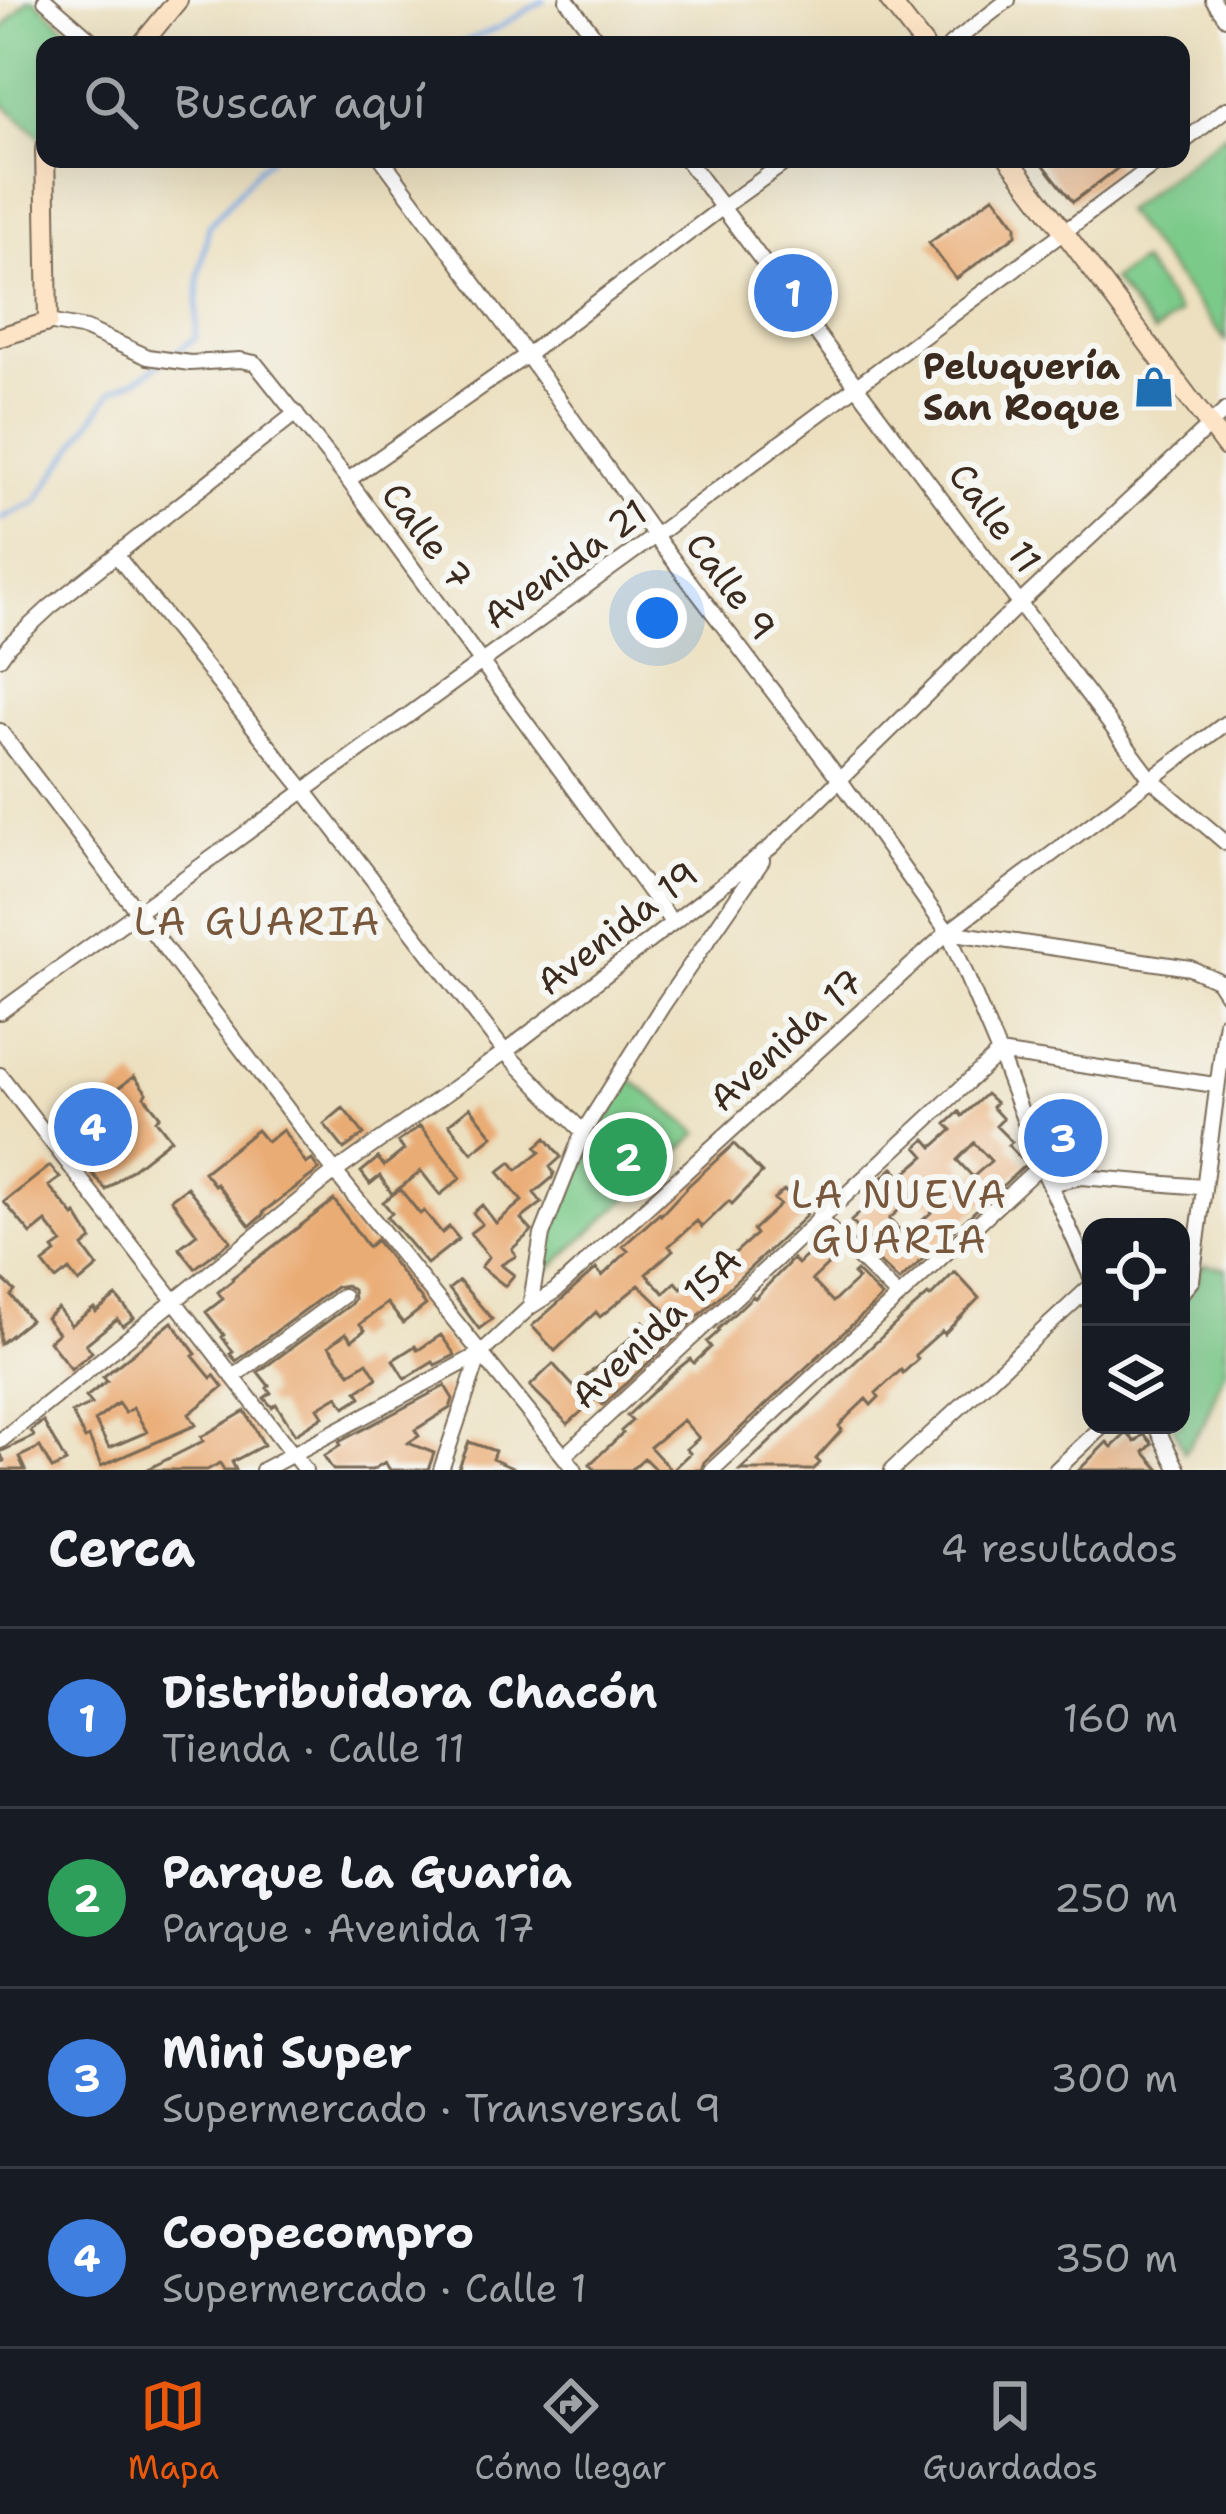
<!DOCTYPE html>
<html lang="es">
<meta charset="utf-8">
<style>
:root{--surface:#171b24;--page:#242831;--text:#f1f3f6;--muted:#9ea1a6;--line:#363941;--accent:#ea580c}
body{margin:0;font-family:"Shantell Sans",sans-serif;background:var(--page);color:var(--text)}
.controls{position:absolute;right:36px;bottom:36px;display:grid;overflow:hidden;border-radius:24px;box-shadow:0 12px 48px #0002}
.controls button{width:108px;height:108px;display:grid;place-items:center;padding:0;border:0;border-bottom:3px solid var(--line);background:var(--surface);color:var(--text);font:60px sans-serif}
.you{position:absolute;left:657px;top:618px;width:42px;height:42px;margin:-30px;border:9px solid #fff;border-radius:50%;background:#1a73e8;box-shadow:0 0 0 18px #1a73e833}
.badge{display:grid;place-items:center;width:78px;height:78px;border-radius:50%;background:var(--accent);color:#fff;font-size:39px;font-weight:700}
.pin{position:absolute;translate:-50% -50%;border:6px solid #fff;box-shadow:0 3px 12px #0006}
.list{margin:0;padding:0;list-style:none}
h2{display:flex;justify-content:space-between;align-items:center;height:156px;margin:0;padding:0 48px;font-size:51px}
h2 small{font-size:39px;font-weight:400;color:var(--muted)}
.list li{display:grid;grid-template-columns:78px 1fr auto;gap:36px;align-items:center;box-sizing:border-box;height:180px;padding:0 48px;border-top:3px solid var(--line)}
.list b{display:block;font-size:45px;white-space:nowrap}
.list p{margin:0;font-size:39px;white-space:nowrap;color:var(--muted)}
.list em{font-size:39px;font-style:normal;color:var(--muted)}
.icon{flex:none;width:66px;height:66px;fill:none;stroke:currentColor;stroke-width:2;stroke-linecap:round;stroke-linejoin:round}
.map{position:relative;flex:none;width:1226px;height:1470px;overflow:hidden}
.search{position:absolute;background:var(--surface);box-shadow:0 12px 48px #0002;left:36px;right:36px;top:36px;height:132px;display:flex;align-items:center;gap:30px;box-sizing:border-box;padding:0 42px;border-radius:24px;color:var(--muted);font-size:45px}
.sheet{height:876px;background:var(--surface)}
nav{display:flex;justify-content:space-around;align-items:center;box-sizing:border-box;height:168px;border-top:3px solid var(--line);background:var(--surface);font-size:33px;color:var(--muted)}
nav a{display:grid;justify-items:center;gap:6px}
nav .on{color:var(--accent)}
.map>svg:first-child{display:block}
.green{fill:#7cca8a;stroke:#5c7a54;stroke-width:3}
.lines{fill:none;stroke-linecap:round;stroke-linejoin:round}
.stream{stroke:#7aaae5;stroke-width:4.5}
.building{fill:#eaac74;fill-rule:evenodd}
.street-casing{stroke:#796a57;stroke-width:18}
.secondary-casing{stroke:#796a57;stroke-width:22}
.street{stroke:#fff;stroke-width:14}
.secondary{stroke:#fee4c6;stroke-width:18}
.labels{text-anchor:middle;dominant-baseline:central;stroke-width:12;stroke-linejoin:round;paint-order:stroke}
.poi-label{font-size:36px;font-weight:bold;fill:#3b2a1e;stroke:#f6f6f2;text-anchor:end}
.street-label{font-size:36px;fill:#3b2a1e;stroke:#f6f6f2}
.neighbourhood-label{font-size:39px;letter-spacing:3px;fill:#78583c;stroke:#f6f6f2}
</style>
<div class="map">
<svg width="1226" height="1470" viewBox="0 0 1226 1470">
<rect width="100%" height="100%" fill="#f6f6f2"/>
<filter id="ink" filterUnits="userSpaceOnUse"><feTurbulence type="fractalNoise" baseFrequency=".00833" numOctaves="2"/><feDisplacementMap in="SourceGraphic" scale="24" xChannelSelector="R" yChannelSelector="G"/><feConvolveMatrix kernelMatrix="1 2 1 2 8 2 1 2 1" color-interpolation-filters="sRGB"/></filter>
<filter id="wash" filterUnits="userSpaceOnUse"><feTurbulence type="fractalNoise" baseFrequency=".004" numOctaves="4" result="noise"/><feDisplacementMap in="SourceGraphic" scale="48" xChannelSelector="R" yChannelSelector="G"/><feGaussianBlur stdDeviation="2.7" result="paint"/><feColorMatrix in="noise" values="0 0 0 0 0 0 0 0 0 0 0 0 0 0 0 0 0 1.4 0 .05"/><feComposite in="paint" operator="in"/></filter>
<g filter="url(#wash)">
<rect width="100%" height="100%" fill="#ece0c0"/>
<!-- green -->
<path class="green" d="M28,0H35L85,45H45L44,140L0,101V31Z
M1226,133V341L1124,211Z
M1141,261L1179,313L1154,333L1112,280Z
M631,1080L699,1133L544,1274C541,1259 548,1242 554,1227C574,1173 599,1129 631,1080Z
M1202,1265L1226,1268V1367L1203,1425L1184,1452L1172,1425H1181V1303L1196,1285Z"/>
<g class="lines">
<!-- stream -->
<path class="stream" d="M455,45L498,28L544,0
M171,356L196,337L199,276L209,226L260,167L270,159
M0,519L36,502L112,391L141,377L162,362"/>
</g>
<g id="blocks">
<!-- building -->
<path class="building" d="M1039,159H1111L1118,168L1073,202Z
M994,196L1016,225V235L956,279L929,243Z
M134,1076L147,1093L144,1096L160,1116L156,1120L171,1139L106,1190L60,1134Z
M986,1094L996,1103L992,1107L1003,1119L996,1126L1012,1142L1008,1145L1026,1164L899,1281L873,1256L879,1250L851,1221L875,1199L868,1192L882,1178L893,1168L901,1177L925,1156L917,1147L926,1139L933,1147L952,1130L946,1124L959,1112L962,1116ZM974,1143L991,1161L973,1177L957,1160ZM919,1192L935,1209L905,1236L889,1219Z
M470,1107L493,1136L472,1153L449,1124Z
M343,1108L364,1134L344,1149L324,1124Z
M1042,1123L1080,1129L1077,1152L1054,1149Z
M420,1126L461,1178L440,1195L421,1171L392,1194L380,1176L370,1184L361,1172L378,1158L384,1166L404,1150L398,1142Z
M257,1130L267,1142L283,1130L306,1164L312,1160L319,1170L263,1212L264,1214L250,1226L217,1184L215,1186L204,1172Z
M546,1138L561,1157L550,1167L554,1173L552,1178L534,1193L542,1203L521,1219L532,1231L512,1249L516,1256L501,1265L514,1275L505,1286L481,1267L489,1257L470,1233L482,1224L473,1213L482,1205L496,1223L522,1201L498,1172L511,1162L517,1170L540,1152L536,1147Z
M734,1144L762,1173L732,1204L729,1201L702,1227L697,1221L669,1246L673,1250L646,1274L664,1293L676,1282L681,1288L695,1275L697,1277L722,1255L727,1260L756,1234L753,1230L780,1205L774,1199L784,1190L807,1215L603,1405L596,1398L568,1424L530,1386L553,1364L574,1387L635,1334L632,1331L643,1321L651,1329L667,1312L639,1285L600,1317L596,1312L555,1351L532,1326L596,1269L602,1276L628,1251L623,1246L660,1213L661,1215L688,1186Z
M50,1166L60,1178L49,1186L74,1216L76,1214L92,1240L83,1247L98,1267L79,1283L69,1270L56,1280L43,1263L56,1253L53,1249L62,1243L46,1222L31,1234L4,1202Z
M187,1187L231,1241L195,1268L179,1248L197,1234L171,1199Z
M400,1189L420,1214L424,1211L442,1233L449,1227L459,1239L427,1264L387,1217L392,1213L383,1202Z
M334,1200L368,1247L376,1240L426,1305L403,1323L387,1303L360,1324L365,1330L352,1340L346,1333L329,1346L350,1373L367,1362L377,1378L357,1391L361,1397L345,1407L338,1396L318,1408L323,1416L295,1434L276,1404L272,1407L264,1398L271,1393L267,1388L269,1386L258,1372L350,1305L354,1299L353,1290L346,1285L336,1287L236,1361L230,1354L233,1352L222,1337L224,1335L206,1312L223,1299L218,1292L233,1280L232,1278Z
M824,1240L839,1254L812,1280L833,1302L858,1279L853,1274L856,1271L882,1297L704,1462L701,1470H672L690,1453L686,1449L699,1438L683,1420L650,1447L671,1470H656L644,1458L631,1470H595L590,1464L623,1433L621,1431L632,1421L627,1416L679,1368L690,1359L694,1363L711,1347L707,1342L719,1331L718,1329L753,1296L755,1298L793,1259L798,1264Z
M955,1272L979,1298L944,1334L942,1331L915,1355L918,1359L903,1373L901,1370L876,1393L879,1397L871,1405L866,1399L848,1416L839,1426L842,1430L816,1459L820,1463L813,1470H740L904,1316L928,1295L930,1297Z
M0,1277L15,1291L11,1296L30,1320L0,1344Z
M459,1281L492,1319L479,1329L449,1289Z
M116,1296L134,1318L123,1326L117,1319L86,1344L92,1352L71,1369L49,1341L58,1333L46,1318L58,1308L71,1325L94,1308L96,1312Z
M172,1322L196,1354L193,1356L211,1378L214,1375L223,1387L189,1414L196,1425L101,1466L89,1437L85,1439L72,1413L92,1404L86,1397L107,1381L103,1377ZM118,1403L125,1413L133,1408L147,1432L109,1448L95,1421Z
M441,1335L455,1355L435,1365L433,1362L405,1379L393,1360L415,1346L418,1350Z
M445,1386L453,1399L450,1408L415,1430L419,1436L408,1443L434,1453L428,1470H390L385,1462L372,1470H333L324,1456L341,1445L339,1442Z
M245,1411L264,1445L232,1462L236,1470H224L220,1463L207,1470H146L203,1441L201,1437Z
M43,1421L66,1462L52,1469L40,1447L19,1457L25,1470H0V1463L4,1461L0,1452L34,1436L31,1431Z
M1127,1433L1135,1442L1144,1434L1150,1441L1152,1444L1144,1452L1160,1470H1079L1107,1442L1112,1447Z
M469,1442L495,1451L492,1459L517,1470H458Z"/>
</g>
</g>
<g filter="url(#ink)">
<use href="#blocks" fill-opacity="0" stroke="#796a57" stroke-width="3"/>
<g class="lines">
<!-- street casing -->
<g class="street-casing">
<path id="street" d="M45,0L97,45
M567,0L601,45
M1213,0L1226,18
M950,45L1008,0
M1181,144L1226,109
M382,159L527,355L655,536L840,780L948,932L999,1053L1041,1165L1091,1277
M686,159L1152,780L1226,843
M48,322L86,329L148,357L190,363L240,360L255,363L348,480L672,922
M348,480L527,355L723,207L790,159
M116,555L304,790L505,1052L583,1132
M0,658L9,645L50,607L296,413
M0,731L335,1172L575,1470
M948,932L1190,968L1217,980L1226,994
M0,1012L655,536L1162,159
M0,1075L305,1470
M1050,1184L1081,1177L1203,1187
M818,1218L899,1297
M1181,1293L1192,1280L1226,1021
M530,1307L542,1235L583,1132L663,1005L762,861
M233,1377L343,1296
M1155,1425L1178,1470
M0,1441L335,1172L505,1052L771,847L1021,602L1226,410
M565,1455L999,1053L1215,1085
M263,1470L480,1354L530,1307L555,1291L948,932L1226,723
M441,1470L480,1354
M712,1470L1041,1165
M892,1470L1091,1286
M1056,1470L1104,1425"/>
</g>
<!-- secondary casing -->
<g class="secondary-casing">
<path id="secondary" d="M889,0L924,45
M141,45L178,0
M1009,159L1226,447
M0,337L48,322L45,149"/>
</g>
<!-- street -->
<use href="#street" class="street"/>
<!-- secondary -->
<use href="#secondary" class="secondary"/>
</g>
</g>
<!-- icons -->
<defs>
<g id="shop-bare" transform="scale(3.24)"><path d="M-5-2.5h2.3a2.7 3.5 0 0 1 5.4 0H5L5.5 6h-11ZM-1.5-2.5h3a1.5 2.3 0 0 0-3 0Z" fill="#1f6fb2" stroke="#f6f6f2" stroke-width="2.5" paint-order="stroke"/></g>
</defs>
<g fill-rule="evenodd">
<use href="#shop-bare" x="1154" y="387"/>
</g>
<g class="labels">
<!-- poi labels -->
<g class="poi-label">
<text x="1120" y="366">Peluquería<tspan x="1120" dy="41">San Roque</tspan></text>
</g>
<!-- street labels -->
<g class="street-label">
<text transform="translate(995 518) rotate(53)">Calle 11</text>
<text transform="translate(427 536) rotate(53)">Calle 7</text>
<text transform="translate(565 564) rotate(-36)">Avenida 21</text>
<text transform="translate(731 586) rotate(53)">Calle 9</text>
<text transform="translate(617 928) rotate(-38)">Avenida 19</text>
<text transform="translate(786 1040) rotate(-42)">Avenida 17</text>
<text transform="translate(656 1328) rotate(-43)">Avenida 15A</text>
</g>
<!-- neighbourhood labels -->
<g class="neighbourhood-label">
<text x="258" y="921">LA GUARIA</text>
<text x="900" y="1194">LA NUEVA<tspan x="900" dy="45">GUARIA</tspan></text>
</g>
</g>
</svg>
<div class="controls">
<button><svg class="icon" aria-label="locate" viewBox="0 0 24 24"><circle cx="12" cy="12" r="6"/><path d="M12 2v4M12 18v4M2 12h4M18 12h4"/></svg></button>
<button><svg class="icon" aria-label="layers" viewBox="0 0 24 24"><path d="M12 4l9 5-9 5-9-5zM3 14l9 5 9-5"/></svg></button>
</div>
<div class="you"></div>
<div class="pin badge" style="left:793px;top:293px;background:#3f7fe0">1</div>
<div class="pin badge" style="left:628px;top:1157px;background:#2e9e5b">2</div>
<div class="pin badge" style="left:1063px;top:1138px;background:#3f7fe0">3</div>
<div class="pin badge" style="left:93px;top:1127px;background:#3f7fe0">4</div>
<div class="search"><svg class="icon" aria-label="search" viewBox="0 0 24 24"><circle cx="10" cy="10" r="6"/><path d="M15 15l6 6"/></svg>Buscar aquí</div>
</div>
<section class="sheet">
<h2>Cerca<small>4 resultados</small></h2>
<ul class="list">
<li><span class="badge" style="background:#3f7fe0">1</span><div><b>Distribuidora Chacón</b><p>Tienda · Calle 11</p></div><em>160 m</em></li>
<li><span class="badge" style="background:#2e9e5b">2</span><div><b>Parque La Guaria</b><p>Parque · Avenida 17</p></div><em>250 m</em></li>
<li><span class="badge" style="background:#3f7fe0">3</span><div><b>Mini Super</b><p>Supermercado · Transversal 9</p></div><em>300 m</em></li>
<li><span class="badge" style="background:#3f7fe0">4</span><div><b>Coopecompro</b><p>Supermercado · Calle 1</p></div><em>350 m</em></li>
</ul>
</section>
<nav>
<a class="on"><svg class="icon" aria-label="map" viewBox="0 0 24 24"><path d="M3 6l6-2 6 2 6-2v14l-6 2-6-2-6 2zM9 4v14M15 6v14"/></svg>Mapa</a>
<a><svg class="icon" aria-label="directions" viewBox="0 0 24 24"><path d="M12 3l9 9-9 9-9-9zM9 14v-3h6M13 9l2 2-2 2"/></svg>Cómo llegar</a>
<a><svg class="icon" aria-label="saved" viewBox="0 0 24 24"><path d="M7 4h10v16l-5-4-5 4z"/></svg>Guardados</a>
</nav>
